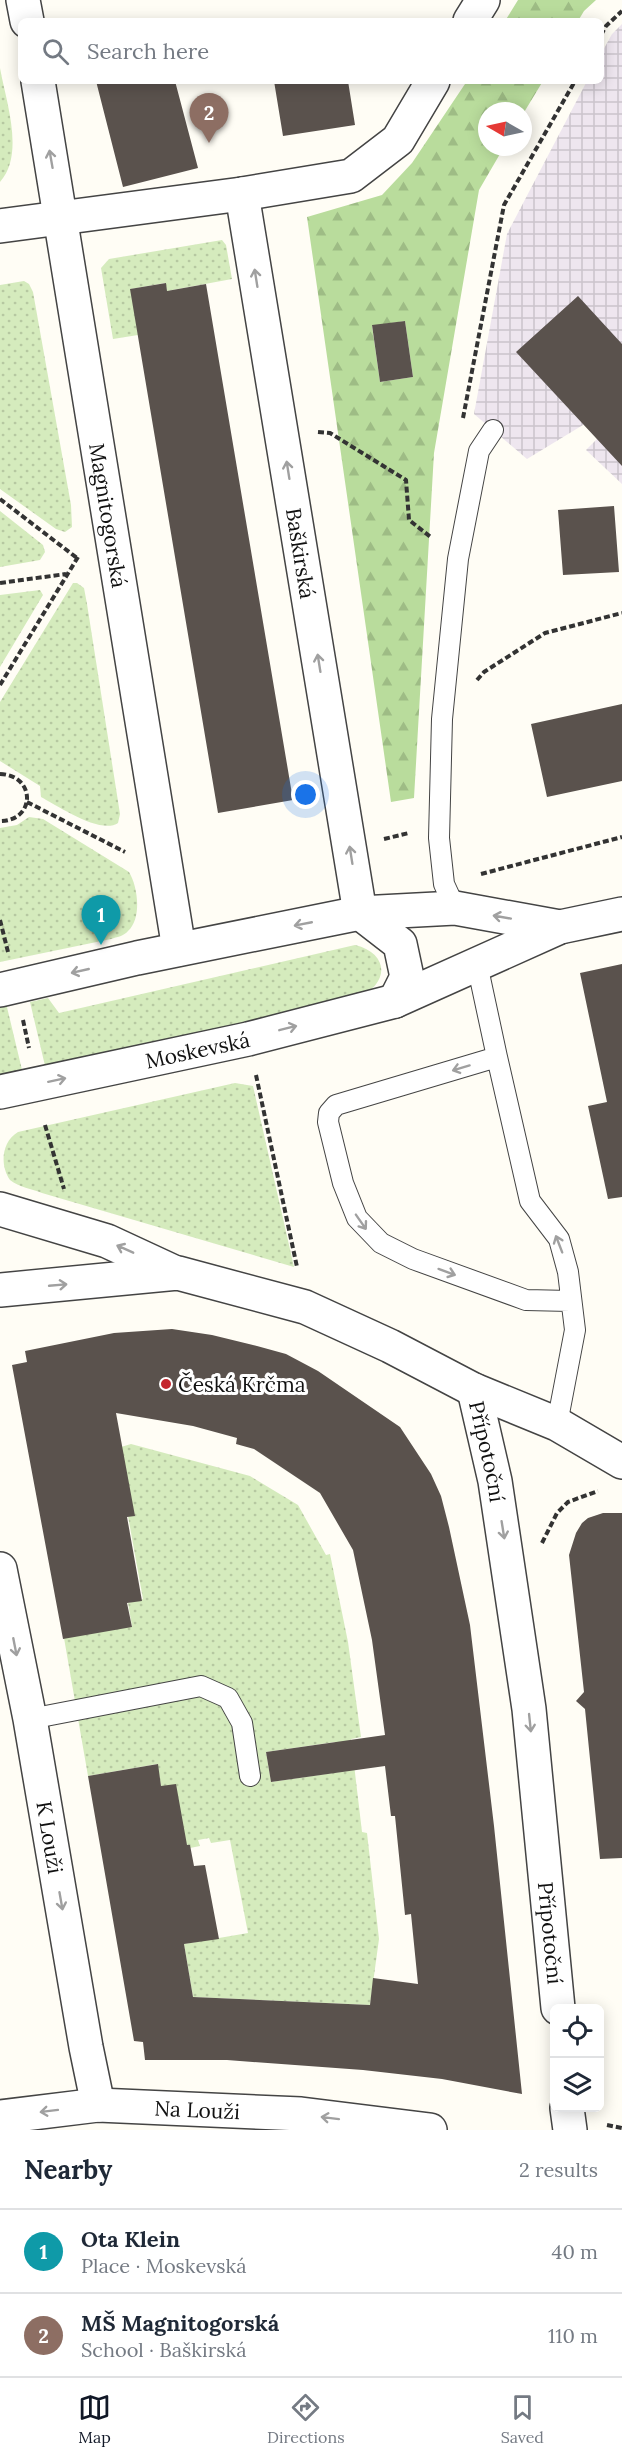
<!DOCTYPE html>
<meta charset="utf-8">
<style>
:root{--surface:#fff;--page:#f2f2f3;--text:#1f2937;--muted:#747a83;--line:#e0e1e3;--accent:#111827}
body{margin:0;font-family:Lora,serif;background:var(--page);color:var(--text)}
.controls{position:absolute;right:18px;bottom:18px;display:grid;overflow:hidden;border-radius:9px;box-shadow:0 3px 15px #0003}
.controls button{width:54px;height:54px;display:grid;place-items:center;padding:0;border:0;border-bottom:2px solid var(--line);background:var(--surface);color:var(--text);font:30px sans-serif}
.compass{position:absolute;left:478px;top:102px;width:54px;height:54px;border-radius:50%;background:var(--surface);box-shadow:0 3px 15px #0003;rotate:279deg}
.you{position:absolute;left:306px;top:795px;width:21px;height:21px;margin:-15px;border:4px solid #fff;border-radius:50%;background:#1a73e8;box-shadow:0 0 0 9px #1a73e833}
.badge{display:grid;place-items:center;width:39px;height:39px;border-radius:50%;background:var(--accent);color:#fff;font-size:20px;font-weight:700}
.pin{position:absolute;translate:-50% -50px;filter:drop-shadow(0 2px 3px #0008)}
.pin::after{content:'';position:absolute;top:32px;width:21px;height:18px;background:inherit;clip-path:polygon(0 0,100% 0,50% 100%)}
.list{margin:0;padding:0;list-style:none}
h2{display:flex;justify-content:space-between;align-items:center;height:78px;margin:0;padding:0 24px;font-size:26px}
h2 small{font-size:20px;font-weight:400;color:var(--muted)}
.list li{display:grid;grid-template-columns:39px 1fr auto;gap:18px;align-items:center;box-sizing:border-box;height:84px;padding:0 24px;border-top:2px solid var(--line)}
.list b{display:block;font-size:22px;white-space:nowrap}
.list p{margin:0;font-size:20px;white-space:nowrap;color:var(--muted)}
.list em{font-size:20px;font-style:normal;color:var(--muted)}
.icon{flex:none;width:33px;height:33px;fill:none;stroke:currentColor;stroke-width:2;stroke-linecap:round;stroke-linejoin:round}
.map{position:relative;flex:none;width:622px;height:2130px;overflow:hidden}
.search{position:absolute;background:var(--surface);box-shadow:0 3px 15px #0003;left:18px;right:18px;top:18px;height:66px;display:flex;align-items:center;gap:15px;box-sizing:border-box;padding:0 21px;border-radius:9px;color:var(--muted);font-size:22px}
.sheet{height:246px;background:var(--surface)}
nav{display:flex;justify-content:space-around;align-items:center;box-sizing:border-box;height:84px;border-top:2px solid var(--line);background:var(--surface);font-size:16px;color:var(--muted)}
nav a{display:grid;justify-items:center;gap:3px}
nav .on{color:var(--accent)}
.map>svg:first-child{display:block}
.industrial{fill:url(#industrial-grid)}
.grass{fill:url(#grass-dots);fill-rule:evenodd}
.forest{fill:url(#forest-firs);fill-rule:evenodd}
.building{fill:#5a524d}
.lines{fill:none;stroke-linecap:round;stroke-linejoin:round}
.service-casing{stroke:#444;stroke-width:22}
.minor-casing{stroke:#444;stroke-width:36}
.tertiary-casing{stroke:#444;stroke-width:36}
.path{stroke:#333;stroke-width:4;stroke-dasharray:6 3;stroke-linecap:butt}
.service{stroke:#fff;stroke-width:20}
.minor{stroke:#fff;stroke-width:33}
.tertiary{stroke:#fff;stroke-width:33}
.oneway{stroke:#a0a0a0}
.poi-dot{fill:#c4262e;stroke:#fff;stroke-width:2}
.labels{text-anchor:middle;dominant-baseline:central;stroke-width:6;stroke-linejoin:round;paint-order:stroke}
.street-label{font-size:21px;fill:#111;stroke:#fff}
.poi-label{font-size:21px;fill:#111;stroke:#fff;text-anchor:start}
</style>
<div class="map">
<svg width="622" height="2130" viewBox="0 0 622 2130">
<defs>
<pattern id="industrial-grid" width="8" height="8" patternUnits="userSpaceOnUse" patternTransform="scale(1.5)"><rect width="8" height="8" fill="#eee6ef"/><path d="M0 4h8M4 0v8" fill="none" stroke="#cbc4cc"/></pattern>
<pattern id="grass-dots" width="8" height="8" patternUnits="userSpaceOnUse" patternTransform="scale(1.5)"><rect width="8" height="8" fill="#d5ebbd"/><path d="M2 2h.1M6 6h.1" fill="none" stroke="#b6c8a1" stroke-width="1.8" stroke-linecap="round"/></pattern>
<pattern id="forest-firs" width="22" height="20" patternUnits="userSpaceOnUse" patternTransform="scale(1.5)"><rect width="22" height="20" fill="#b9dc9c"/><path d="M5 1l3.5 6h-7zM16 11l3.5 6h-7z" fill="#9ebc85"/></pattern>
</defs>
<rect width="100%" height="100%" fill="#fffdf5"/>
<!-- industrial -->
<path class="industrial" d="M622,24V390L583,425L527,459L474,414L507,234L587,81H601V54L612,34Z
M622,414V484L586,450Z"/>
<!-- grass -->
<path class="grass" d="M0,68C6,102 25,154 0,182Z
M222,240L226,245L232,279L167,291L165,283L131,289L138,335L113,339L101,268L109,259Z
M24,281L29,284L33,292L71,505L72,527L65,532L56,529L0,489V285Z
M0,511L43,545L45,552L40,560L0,567Z
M73,583H77L84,588L87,604L120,814L118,823C101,835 58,806 41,797L40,786L0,761V702Z
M40,590L43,595L0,667V595Z
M29,817L43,819L129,872C138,887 142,918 128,931C124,936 117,937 111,939L0,962V828L17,825Z
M355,945C389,953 390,984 358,997L46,1070L30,1002L48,998L59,1013Z
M6,1003L23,1074L0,1079V1004Z
M235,1083L253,1086L294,1267L42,1193C32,1189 19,1187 10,1180C0,1166 1,1142 18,1132Z
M131,1444L250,1476L298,1505L326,1555L330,1554L348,1642L361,1737L351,1739L362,1832L367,1833L379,1939L370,2005L193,1997L184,1944L248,1933L230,1840L211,1843L209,1838L198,1840L200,1846L190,1848L187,1845L161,1786L157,1764L88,1776L64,1638L132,1626L128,1603L143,1599L128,1516L111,1450ZM335,1742L340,1772L271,1782L266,1752Z"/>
<!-- forest -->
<path class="forest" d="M518,0H596L584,11L578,21H505Z
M467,81H543L523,114V111H487V147H504L479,190L434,453L414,798L391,802L307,217L382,195L412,163ZM405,321L413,377L380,382L372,326Z"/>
<!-- building -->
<path class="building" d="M96,81H175L198,168L123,187Z
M274,81H348L355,125L283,136Z
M166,283L167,291L206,284L293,800L218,813L130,289Z
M578,296L622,344V466L516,352Z
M405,321L413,377L380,382L372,325Z
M614,506L619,572L563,575L558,510Z
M622,704V781L547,797L531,724Z
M622,964V1197L608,1199L588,1106L607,1102L580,973Z
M172,1329L212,1335L257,1346L286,1354L318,1371L400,1427L431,1474L441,1496L449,1527L470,1625L494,1826L522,2094L442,2079L363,2070L227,2060H145L143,2042L134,2041L88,1776L158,1764L161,1786L176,1784L187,1845H190L194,1866L205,1865L219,1939L184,1944L193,1997L370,2005L373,1978L418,1984L411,1914L405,1915L395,1816H391L385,1766L271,1782L266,1752L385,1735L372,1640L353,1550L320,1493L254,1449L236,1444L237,1438L193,1426L116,1413L135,1516L127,1517L142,1601L127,1603L132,1627L63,1639L12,1365L27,1362L25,1351L114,1333Z
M603,1513H622V1858L600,1859L585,1709L576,1701L584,1692L569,1555L576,1533L582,1523L588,1518Z"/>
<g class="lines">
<!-- service casing -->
<g class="service-casing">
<path id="service" d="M455,908L444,884L439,838L442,719L458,559L479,451L493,430
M477,964L497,1057
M557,1424L575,1330L568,1272L559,1239L530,1201L497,1057L336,1105L329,1113L328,1122L343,1183L357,1218L381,1243L413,1259L526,1300L570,1301
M30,1719L201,1686L228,1698L242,1723L250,1776"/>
</g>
<!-- minor casing -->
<g class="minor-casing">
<g id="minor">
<path d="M23,0L27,21"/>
<path d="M470,21L483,0"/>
<path id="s1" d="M38,81L179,949"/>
<path id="s2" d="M242,194L360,913"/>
<path d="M0,226L242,194L351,176L398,140L433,81"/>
<path d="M0,1209L107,1241L176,1273"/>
<path d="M0,1290L178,1273L305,1307L390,1346L474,1390L557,1424L622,1462"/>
<path id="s3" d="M474,1390L495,1481L529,1709L558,2008"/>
<path id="s4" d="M0,1569L30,1719L86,2047L98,2105"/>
<path d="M567,2108L570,2130"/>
<path id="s5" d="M0,2117L98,2105L301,2114L430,2130"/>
</g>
</g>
<!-- tertiary casing -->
<g class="tertiary-casing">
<g id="tertiary">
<path d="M360,913L400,944L407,977L395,1001"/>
<path d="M0,990L137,958L360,913L455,908L560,927"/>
<path id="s6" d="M0,1092L248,1039L395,1001L560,927L622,914"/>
</g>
</g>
<!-- path -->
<path class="path" d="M601,35L606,26L622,11
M463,418L504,205L575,81
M318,432L330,433L406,480L409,520L432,538
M0,499L77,558
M0,583L66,574
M477,680L484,672L545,633L622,613
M0,685L78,557
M0,774C36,775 36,821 0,821
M27,802L125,852
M384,839L409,833
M481,874L622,837
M0,920L8,952
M23,1020L29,1048
M256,1075L297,1267
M45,1125L64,1189
M542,1543L557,1513L568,1502L598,1491
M607,2125L622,2128"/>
<!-- service -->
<use href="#service" class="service"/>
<!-- minor -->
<use href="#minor" class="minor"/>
<!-- tertiary -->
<use href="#tertiary" class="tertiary"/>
</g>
<!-- one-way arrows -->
<defs><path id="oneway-shaft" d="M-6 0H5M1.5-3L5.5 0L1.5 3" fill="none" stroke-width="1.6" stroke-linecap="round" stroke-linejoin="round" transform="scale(1.5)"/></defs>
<g class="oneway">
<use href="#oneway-shaft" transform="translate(51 159) rotate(-100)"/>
<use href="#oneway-shaft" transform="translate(256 278) rotate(-99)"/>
<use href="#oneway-shaft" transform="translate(288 470) rotate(-99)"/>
<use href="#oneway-shaft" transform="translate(319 663) rotate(-99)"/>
<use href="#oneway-shaft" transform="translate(351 855) rotate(-99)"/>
<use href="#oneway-shaft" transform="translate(502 917) rotate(-170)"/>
<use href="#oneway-shaft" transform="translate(303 924) rotate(169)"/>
<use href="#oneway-shaft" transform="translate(80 971) rotate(167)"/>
<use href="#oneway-shaft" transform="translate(288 1028) rotate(-14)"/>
<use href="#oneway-shaft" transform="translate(461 1068) rotate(163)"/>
<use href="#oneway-shaft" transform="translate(57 1080) rotate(-12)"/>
<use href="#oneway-shaft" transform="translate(361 1222) rotate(55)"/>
<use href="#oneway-shaft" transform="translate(559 1244) rotate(-111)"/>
<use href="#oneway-shaft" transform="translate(125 1249) rotate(-156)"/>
<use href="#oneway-shaft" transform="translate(447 1272) rotate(20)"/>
<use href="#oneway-shaft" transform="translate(58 1285) rotate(-5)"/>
<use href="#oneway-shaft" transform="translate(503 1530) rotate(81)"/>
<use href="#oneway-shaft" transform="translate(15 1647) rotate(79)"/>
<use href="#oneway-shaft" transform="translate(530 1723) rotate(84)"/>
<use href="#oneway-shaft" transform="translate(61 1901) rotate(80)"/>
<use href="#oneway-shaft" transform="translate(49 2111) rotate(173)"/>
<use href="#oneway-shaft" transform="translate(330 2118) rotate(-173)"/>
</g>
<!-- markers -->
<circle class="poi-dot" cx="166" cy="1384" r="6"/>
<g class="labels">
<!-- street labels -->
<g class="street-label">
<text stroke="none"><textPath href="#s1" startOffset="440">Magnitogorská</textPath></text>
<text stroke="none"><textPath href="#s2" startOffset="364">Baškirská</textPath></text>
<text stroke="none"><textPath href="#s6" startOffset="202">Moskevská</textPath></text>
<text stroke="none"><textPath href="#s3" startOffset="63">Přípotoční</textPath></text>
<text stroke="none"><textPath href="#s4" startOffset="273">K Louži</textPath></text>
<text stroke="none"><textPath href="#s3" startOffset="549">Přípotoční</textPath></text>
<text stroke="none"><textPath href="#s5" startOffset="198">Na Louži</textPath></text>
</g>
<!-- poi labels -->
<g class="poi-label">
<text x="178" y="1384">Česká Krčma</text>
</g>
</g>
</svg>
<div class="controls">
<button><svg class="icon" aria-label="locate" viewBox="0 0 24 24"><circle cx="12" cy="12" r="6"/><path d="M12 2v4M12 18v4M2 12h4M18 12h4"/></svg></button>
<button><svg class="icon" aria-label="layers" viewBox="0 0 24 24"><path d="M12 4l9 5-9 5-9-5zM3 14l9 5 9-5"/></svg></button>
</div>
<svg class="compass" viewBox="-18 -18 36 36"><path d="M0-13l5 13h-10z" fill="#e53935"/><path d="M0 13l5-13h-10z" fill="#747a83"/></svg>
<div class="you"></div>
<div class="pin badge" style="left:101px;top:945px;background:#0f9aa8">1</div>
<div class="pin badge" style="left:209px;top:143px;background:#8d6e63">2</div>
<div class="search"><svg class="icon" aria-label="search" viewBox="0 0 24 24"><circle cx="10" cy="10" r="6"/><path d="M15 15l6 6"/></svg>Search here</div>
</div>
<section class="sheet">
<h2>Nearby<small>2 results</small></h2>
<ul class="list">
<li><span class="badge" style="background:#0f9aa8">1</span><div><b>Ota Klein</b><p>Place · Moskevská</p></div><em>40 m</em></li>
<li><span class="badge" style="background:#8d6e63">2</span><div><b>MŠ Magnitogorská</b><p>School · Baškirská</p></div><em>110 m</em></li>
</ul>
</section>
<nav>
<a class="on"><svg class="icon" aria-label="map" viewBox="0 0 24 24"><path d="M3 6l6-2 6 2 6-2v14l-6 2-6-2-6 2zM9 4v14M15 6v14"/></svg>Map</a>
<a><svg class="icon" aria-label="directions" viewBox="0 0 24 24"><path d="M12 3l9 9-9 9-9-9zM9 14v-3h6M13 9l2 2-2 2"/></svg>Directions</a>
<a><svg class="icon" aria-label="saved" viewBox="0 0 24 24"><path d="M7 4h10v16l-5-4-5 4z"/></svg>Saved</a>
</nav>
